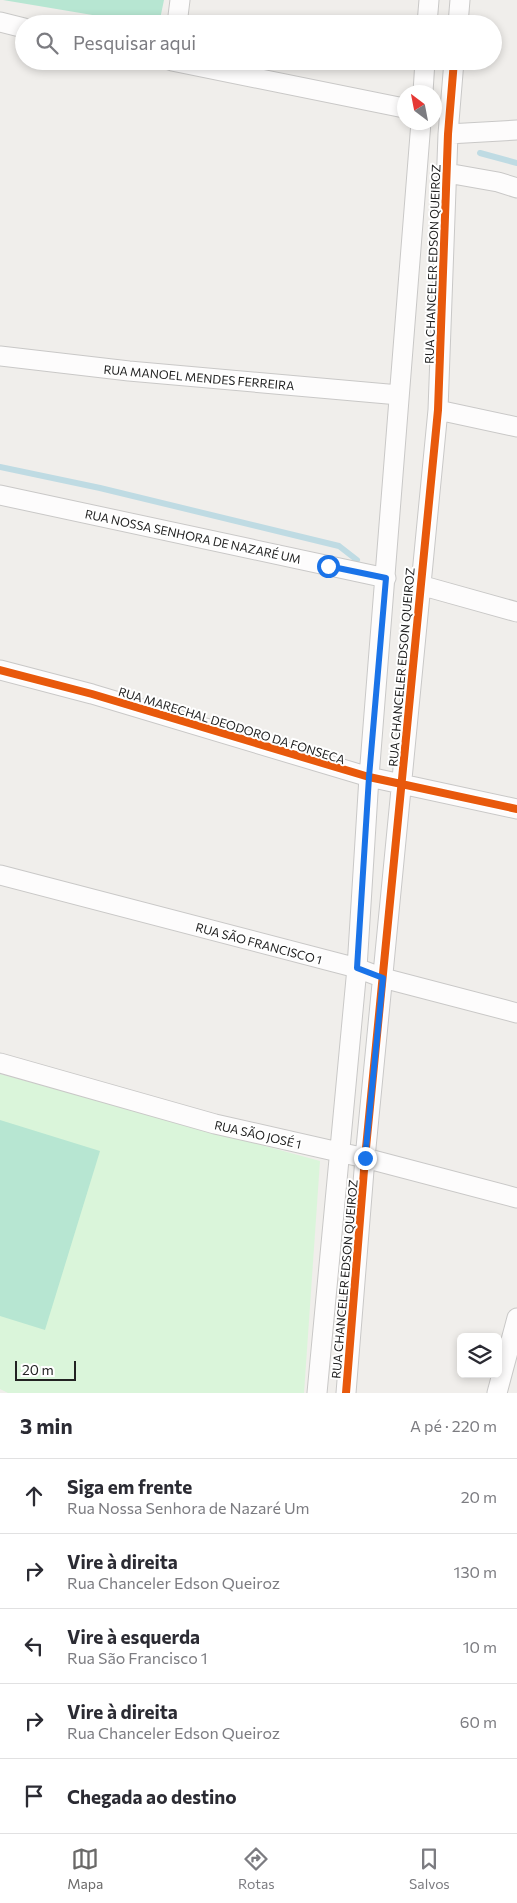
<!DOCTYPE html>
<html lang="pt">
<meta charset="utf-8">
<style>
:root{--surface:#fff;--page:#f7f7f7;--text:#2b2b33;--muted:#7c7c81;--line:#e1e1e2;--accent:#6a6968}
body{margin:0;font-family:Commissioner,sans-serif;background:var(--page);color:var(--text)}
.controls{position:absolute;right:15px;bottom:15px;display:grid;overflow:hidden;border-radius:8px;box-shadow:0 2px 8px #0003}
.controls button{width:45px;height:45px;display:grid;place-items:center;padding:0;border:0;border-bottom:1px solid var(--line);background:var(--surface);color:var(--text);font:25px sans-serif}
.compass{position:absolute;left:397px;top:85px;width:45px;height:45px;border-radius:50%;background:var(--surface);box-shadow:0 2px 8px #0003;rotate:328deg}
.scale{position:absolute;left:15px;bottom:12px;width:61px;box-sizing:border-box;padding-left:5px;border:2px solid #222;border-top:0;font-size:14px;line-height:18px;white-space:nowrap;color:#222;-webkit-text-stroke:4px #fff;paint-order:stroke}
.stop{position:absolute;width:15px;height:15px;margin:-11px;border:4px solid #1a73e8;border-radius:50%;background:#fff}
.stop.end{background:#1a73e8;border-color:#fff;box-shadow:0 1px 5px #0008}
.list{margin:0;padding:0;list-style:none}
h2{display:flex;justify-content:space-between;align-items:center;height:65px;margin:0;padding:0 20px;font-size:21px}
h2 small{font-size:16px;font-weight:400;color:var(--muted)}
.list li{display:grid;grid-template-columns:32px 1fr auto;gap:15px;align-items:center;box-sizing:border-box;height:75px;padding:0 20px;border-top:1px solid var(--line)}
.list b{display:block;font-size:19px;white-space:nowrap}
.list p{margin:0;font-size:16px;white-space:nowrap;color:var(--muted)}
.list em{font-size:16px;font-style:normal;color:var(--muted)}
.icon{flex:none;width:28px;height:28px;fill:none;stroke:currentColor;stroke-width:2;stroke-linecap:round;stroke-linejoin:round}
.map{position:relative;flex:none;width:517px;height:1393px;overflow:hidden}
.search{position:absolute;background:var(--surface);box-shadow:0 2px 8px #0003;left:15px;right:15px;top:15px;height:55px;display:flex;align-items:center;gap:12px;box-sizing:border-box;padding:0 18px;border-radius:28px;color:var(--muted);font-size:19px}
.sheet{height:440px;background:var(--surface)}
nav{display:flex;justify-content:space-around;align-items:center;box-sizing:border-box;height:70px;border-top:1px solid var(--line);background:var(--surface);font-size:14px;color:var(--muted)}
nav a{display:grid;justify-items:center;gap:2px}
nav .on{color:var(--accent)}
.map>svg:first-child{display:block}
.park{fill:#daf5da}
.pitch{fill:#b7e6d2}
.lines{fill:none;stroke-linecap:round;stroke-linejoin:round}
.stream{stroke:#bfdbe3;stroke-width:6}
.street-casing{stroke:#c9c8c7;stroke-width:21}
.street{stroke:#fdfcfc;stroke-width:19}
.cycleway-casing{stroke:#fff;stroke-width:11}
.cycleway{stroke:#e8590c;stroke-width:8}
.route{stroke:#1a73e8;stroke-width:6}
.labels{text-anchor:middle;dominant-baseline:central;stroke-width:4;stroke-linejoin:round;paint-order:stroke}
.street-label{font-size:12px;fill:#222;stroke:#fff}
</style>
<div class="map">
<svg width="517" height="1393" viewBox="0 0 517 1393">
<rect width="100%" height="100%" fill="#f0eeeb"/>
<!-- park -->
<path class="park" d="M0,1074L320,1161L304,1393H8L0,1389Z"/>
<!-- pitch -->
<path class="pitch" d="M3,0H164L159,24H146Z
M0,1120L100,1151L45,1330L0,1316Z"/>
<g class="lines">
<!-- stream -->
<path class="stream" d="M480,153L517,163
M0,467L100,488L339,546L357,560"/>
<!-- street casing -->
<g class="street-casing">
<path id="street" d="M0,22L24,28
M177,24L180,0
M427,24L429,0
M458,24L460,0
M172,61L404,108
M423,92L425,61
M448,134L517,130
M447,173L498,182L517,188
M0,356L129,371L399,395
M438,410L517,427
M0,495L386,578
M420,585L517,612
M0,670L92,694L369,777L517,809
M0,875L357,968L383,978L517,1013
M0,1063L215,1124L365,1158L517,1198
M317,1393L357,968L369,777L421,122
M346,1393L365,1158L438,410L448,134L454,61
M497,1393L517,1318"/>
</g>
<!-- street -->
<use href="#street" class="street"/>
<!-- cycleway casing -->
<g class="cycleway-casing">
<path id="cycleway" d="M0,670L92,694L369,777L517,809
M346,1393L365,1158L438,410L448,134L454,61"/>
</g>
<!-- cycleway -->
<use href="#cycleway" class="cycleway"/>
</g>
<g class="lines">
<!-- route -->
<path class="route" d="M328,566L386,578L369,777L357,968L383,978L365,1158"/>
</g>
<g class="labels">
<!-- street labels -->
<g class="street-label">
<text transform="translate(432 264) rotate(-88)">RUA CHANCELER EDSON QUEIROZ</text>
<text transform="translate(199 377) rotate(5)">RUA MANOEL MENDES FERREIRA</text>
<text transform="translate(193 536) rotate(12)">RUA NOSSA SENHORA DE NAZARÉ UM</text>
<text transform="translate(401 667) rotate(-85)">RUA CHANCELER EDSON QUEIROZ</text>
<text transform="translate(232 725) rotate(17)">RUA MARECHAL DEODORO DA FONSECA</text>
<text transform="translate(259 943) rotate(15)">RUA SÃO FRANCISCO 1</text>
<text transform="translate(258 1134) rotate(13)">RUA SÃO JOSÉ 1</text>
<text transform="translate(344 1279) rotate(-85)">RUA CHANCELER EDSON QUEIROZ</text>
</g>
</g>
</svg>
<div class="controls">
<button><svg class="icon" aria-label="layers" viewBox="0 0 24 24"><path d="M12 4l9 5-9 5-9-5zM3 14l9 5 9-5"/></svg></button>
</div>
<svg class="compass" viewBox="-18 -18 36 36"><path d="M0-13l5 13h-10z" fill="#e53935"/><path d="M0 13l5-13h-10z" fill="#7c7c81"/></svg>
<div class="scale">20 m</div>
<div class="stop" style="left:328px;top:566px"></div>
<div class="stop end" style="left:365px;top:1158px"></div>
<div class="search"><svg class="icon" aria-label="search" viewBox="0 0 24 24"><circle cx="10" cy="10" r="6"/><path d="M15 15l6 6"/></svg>Pesquisar aqui</div>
</div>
<section class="sheet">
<h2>3 min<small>A pé · 220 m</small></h2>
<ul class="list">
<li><svg class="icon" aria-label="ahead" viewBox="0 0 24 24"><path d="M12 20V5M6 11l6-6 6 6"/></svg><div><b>Siga em frente</b><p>Rua Nossa Senhora de Nazaré Um</p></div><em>20 m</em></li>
<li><svg class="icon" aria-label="right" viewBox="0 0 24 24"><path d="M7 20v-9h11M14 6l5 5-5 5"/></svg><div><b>Vire à direita</b><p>Rua Chanceler Edson Queiroz</p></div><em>130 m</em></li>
<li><svg class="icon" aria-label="left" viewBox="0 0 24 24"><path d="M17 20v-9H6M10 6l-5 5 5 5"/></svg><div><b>Vire à esquerda</b><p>Rua São Francisco 1</p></div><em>10 m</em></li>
<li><svg class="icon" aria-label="right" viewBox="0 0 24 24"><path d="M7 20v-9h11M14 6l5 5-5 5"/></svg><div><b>Vire à direita</b><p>Rua Chanceler Edson Queiroz</p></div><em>60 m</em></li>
<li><svg class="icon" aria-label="arrive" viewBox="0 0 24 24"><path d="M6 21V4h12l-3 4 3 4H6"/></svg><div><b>Chegada ao destino</b></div></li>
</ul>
</section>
<nav>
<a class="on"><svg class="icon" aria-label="map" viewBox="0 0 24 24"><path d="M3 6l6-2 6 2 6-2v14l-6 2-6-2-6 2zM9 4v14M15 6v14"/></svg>Mapa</a>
<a><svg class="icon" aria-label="directions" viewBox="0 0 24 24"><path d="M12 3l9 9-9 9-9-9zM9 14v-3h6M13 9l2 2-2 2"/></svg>Rotas</a>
<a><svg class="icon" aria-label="saved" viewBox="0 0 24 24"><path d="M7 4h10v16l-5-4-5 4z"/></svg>Salvos</a>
</nav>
